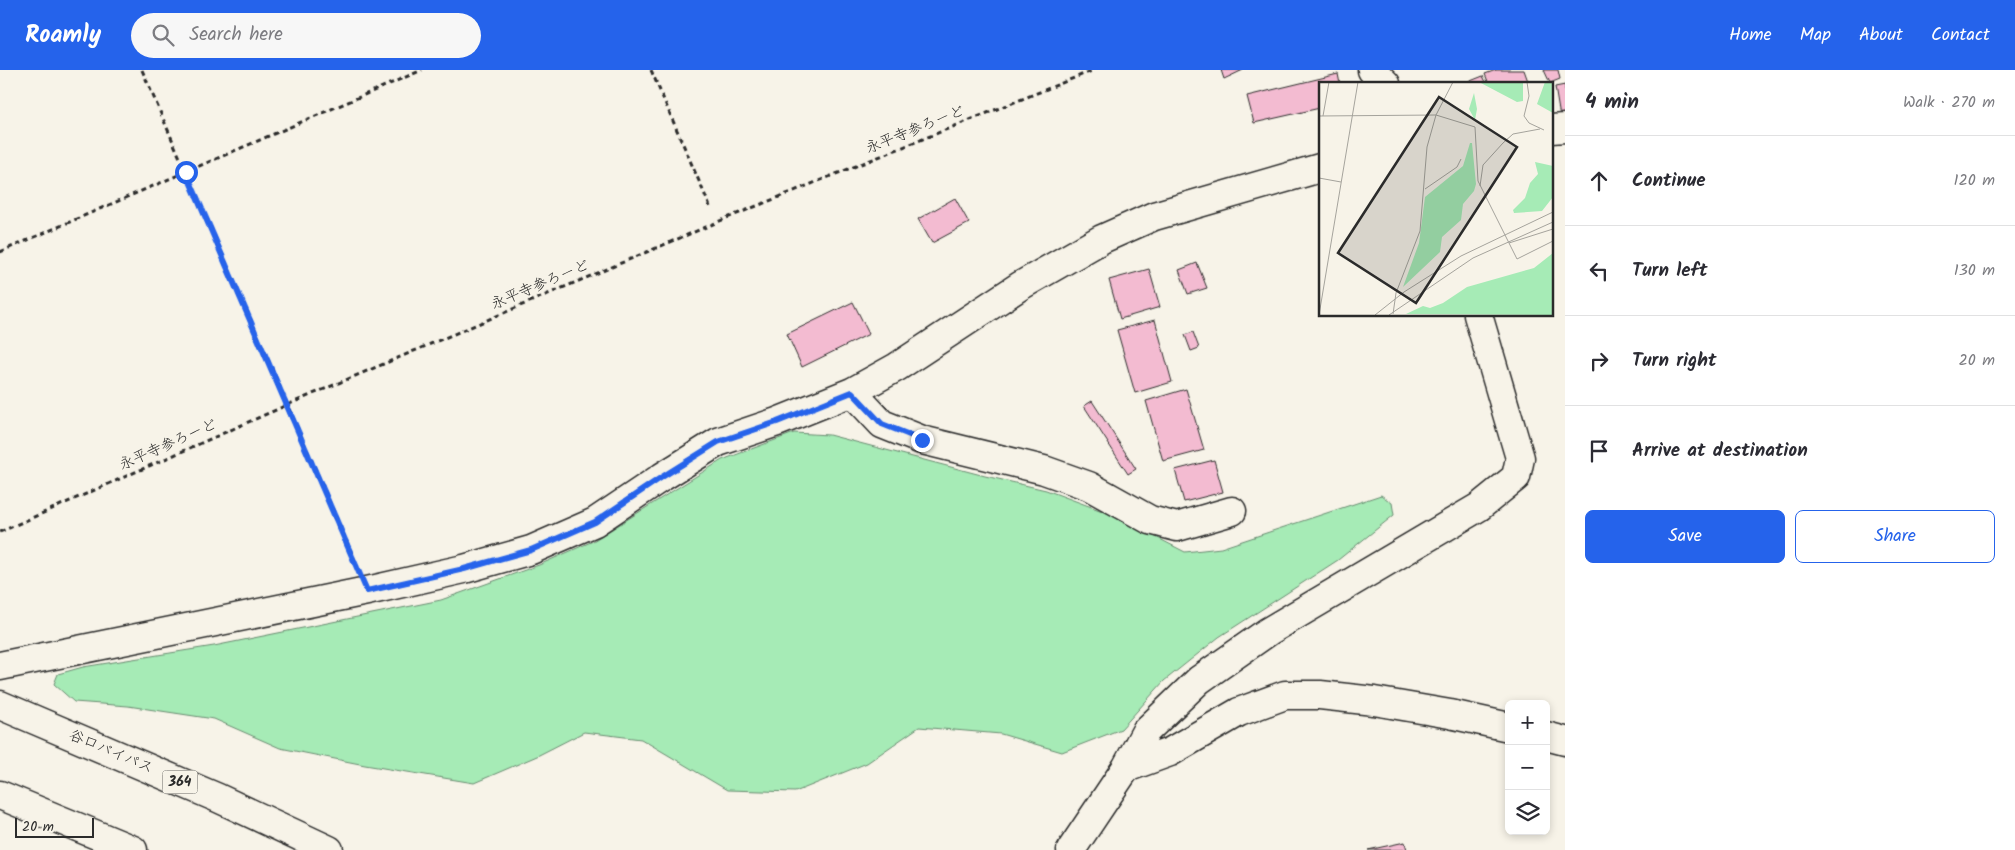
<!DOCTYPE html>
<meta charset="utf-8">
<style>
:root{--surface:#fff;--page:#f7f7f7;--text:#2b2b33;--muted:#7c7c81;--line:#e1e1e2;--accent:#2563eb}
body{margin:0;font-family:Kalam,"Klee One",sans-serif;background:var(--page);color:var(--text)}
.controls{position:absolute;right:15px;bottom:15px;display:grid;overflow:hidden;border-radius:8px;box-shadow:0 2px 8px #0003}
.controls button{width:45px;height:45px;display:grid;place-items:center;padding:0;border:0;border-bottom:1px solid var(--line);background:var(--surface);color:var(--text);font:25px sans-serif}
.scale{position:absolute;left:15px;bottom:12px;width:79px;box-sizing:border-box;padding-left:5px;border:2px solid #2b2b2b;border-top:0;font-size:14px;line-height:18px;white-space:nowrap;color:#2b2b2b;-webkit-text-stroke:4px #f7f3e8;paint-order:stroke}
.stop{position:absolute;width:15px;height:15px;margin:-11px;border:4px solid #2563eb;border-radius:50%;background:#fff}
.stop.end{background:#2563eb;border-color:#fff;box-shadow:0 1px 5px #0008}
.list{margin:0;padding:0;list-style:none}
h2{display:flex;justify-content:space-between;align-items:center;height:65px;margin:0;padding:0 20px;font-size:21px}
h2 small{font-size:16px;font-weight:400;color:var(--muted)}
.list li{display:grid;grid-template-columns:32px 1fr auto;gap:15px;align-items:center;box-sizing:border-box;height:90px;padding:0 20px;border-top:1px solid var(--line)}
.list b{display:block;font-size:19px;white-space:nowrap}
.list em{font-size:16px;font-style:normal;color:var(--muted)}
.actions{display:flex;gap:10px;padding:15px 20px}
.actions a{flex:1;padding:11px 0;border:1px solid var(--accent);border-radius:8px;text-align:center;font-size:18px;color:var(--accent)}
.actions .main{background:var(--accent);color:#fff}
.icon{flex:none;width:28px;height:28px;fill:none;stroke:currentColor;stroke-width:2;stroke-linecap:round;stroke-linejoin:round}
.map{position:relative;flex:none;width:1565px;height:780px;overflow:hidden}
header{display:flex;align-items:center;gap:30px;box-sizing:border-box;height:70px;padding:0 25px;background:var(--accent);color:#fff}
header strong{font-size:24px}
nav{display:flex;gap:28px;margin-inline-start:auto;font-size:18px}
.search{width:350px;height:45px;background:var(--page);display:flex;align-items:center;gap:12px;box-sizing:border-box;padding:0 18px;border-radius:28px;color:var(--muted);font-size:19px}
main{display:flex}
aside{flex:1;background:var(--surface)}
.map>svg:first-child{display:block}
.green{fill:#a6ebb6;stroke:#688b70}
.building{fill:#f3bbd1;stroke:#2b2b2b}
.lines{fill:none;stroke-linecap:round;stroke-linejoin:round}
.minor-casing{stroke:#2b2b2b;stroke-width:31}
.highway-casing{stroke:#2b2b2b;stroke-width:31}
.path{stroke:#2b2b2b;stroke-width:3;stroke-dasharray:5 4;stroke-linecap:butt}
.minor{stroke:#f7f3e8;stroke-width:28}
.highway{stroke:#f7f3e8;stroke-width:28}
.route{stroke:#2563eb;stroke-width:6}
.labels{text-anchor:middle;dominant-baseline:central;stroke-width:4;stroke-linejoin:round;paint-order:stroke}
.shield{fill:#f7f3e8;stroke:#686764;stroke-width:1}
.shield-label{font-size:14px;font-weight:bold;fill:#2b2b2b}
.street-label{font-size:15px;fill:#2b2b2b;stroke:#f7f3e8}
.inset-road{fill:none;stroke:#a5a39c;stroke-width:1}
.view{fill:#2b2b2b;fill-opacity:0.15;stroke:#2b2b2b;stroke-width:2.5}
.inset-edge{fill:none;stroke:#2b2b2b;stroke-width:2.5}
</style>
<header>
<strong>Roamly</strong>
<div class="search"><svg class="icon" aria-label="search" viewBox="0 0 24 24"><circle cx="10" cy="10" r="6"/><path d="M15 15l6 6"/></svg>Search here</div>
<nav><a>Home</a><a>Map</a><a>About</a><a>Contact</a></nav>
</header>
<main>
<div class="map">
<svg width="1565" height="780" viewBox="0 0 1565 780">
<rect width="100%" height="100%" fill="#f7f3e8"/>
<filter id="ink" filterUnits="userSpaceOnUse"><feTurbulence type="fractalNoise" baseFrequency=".02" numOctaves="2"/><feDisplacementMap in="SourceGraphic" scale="10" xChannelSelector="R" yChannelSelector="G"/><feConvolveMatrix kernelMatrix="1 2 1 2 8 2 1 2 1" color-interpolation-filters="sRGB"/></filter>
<g filter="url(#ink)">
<!-- green -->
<path class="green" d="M794,363L829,365L985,406L1046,420L1113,445L1185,482L1221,478L1381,425L1392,433L1394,445L1338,490L1219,567L1164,611L1121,659L1062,682L1001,664L919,657L867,693L795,722L727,720L641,669L584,662L537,686L474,713L365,695L280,678L214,649L128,636L74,632L54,614L58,604L83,597L214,576L441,530L539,495L593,471L722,390Z"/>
<!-- building -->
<path class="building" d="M1221,0H1243L1224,9Z
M1496,0H1524L1529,14H1489L1485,4Z
M1544,0H1558L1560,9L1550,13Z
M1338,4L1340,14H1320V38L1254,53L1247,26Z
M1483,6L1487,14H1463Z
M1565,15V46L1560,47L1555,17Z
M955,128L969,153L932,173L918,149Z
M1197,193L1207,218L1188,224L1179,200Z
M1149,199L1160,237L1120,249L1109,210Z
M853,232L869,264L802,297L787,264Z
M1155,250L1172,312L1135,323L1117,260Z
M1193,262L1199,278L1191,281L1185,265Z
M1186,319L1204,380L1163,391L1146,331Z
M1092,331L1136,399L1128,404L1084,336Z
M1214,390L1223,422L1184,432L1175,400Z
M1405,772L1407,780H1368Z"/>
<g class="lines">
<!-- minor casing -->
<g class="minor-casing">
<path id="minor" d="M1372,0L1386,14
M1551,59L1565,58
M852,322L882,354L922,370L1044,400L1089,416L1150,450L1177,457L1232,441
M0,596L367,521L464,499L531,480L595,452L662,407L718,372L777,352L852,322L897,297L1020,216L1102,169L1154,146L1320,98
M1546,666L1565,671
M1126,698L1170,682L1239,642L1285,625H1320L1374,631L1450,644L1509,657
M1071,780L1126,698L1146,661L1199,610L1269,561L1479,437L1516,407L1520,388L1478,245"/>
</g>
<!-- highway casing -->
<g class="highway-casing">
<path id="highway" d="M0,635L218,728L329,780
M0,725L133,780"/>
</g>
<!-- path -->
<path class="path" d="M142,0L357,497
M651,0L711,139
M0,182L422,0
M0,462L287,335L727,148L1094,0"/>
<!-- minor -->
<use href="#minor" class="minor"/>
<!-- highway -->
<use href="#highway" class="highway"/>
</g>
</g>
<g class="lines" filter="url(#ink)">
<!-- route -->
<path class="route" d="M186,102L367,521L464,499L531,480L595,452L662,407L718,372L777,352L852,322L882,354L922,370"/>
</g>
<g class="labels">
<!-- shield labels -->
<rect class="shield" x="162.5" y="700.5" width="35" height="23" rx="4"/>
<g class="shield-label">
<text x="180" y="712">364</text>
</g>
<!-- street labels -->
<g class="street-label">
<text transform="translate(915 60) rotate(-22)">永平寺参ろーど</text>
<text transform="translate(540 215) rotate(-23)">永平寺参ろーど</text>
<text transform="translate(168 375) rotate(-24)">永平寺参ろーど</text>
<text transform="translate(111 682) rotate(23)">谷口バイパス</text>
</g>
</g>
<!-- overview -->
<g transform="translate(1319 12)">
<rect width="234" height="234" fill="#f7f3e8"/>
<path d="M160,0H204V19L198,20ZM226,0H234V31L218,22ZM155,11L158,27L156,38L150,27ZM151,61H153L157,102L155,109L144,122L142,138L123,155L121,170L84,205L100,161L106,115L144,84ZM216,80L234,84V115L223,129L195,131L194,128L206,116L211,101L219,92ZM234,171V233L87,232L104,224L111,226L124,221L148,205L215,186Z" fill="#a6ebb6"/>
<path class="inset-road" d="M208,0L210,14L205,34L210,41L225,48M0,34L117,33L156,45L159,99L198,177L234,159M4,34L10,0M0,96L22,100M161,104L164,83L184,61L194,52L221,47M106,107L138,85L142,77M190,161L234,147M74,232L77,211L101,149L108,65L117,33L134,0M0,233L39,0M56,233L85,210L142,174L234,130M70,233L154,176L234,140"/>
<path class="view" d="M120,15L198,65L97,221L19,171Z"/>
<rect width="234" height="234" class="inset-edge"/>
</g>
</svg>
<div class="controls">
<button>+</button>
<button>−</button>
<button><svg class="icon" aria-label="layers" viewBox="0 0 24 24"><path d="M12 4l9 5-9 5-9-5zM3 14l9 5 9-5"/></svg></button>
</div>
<div class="scale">20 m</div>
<div class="stop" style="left:186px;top:102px"></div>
<div class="stop end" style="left:922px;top:370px"></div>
</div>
<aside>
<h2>4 min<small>Walk · 270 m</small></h2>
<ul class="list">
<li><svg class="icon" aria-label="ahead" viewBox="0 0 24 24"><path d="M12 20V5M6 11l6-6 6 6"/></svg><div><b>Continue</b></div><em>120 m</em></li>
<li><svg class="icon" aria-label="left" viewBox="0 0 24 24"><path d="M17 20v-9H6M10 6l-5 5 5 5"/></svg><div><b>Turn left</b></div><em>130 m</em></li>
<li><svg class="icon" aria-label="right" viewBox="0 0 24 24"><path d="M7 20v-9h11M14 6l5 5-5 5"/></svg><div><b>Turn right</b></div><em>20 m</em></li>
<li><svg class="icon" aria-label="arrive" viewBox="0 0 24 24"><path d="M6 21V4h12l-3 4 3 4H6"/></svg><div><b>Arrive at destination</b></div></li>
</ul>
<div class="actions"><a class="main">Save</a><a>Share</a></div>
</aside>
</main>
